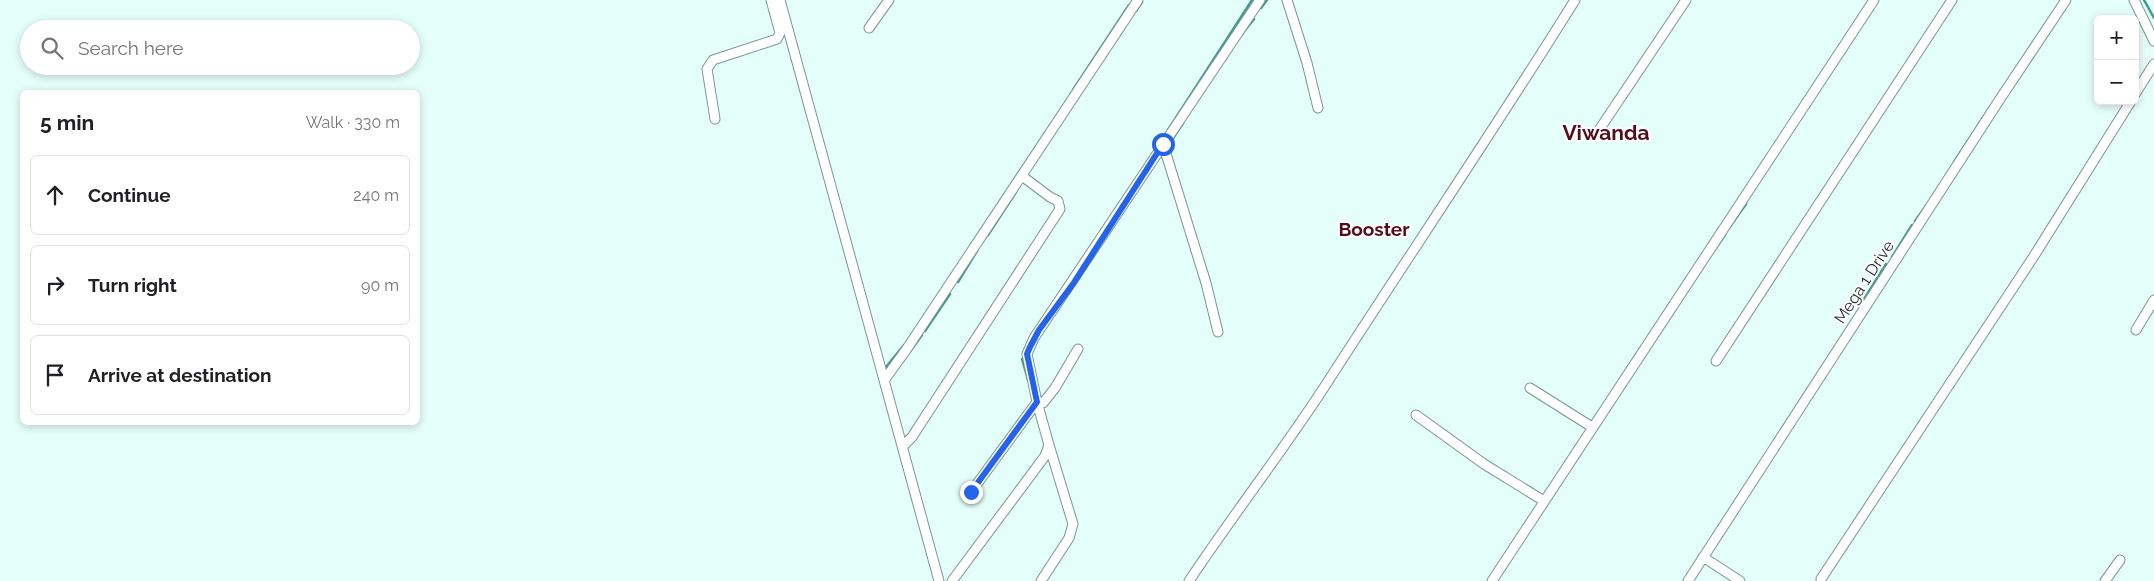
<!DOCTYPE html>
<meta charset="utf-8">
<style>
:root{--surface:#fff;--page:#f6f6f6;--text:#202124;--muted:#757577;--line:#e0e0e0}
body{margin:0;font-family:Raleway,sans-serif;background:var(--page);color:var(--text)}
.controls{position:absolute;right:15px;top:15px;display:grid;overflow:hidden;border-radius:8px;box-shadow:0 2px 8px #0003}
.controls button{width:45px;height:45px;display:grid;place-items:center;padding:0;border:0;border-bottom:1px solid var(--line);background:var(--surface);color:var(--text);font:25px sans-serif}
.stop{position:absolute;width:15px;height:15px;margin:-11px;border:4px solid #2563eb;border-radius:50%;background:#fff}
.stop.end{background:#2563eb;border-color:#fff;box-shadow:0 1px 5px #0008}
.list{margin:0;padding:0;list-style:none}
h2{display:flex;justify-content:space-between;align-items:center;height:65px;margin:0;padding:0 20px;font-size:21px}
h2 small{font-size:16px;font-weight:400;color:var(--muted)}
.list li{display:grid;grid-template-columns:32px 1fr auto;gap:15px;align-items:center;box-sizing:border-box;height:80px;margin:0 10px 10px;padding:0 10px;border:1px solid var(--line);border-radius:8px}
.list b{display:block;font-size:19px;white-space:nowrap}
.list em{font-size:16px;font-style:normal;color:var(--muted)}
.icon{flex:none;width:28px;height:28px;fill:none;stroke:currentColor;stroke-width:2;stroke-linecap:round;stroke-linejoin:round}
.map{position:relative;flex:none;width:2154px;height:581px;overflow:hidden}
.search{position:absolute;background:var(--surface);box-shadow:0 2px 8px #0003;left:20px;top:20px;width:400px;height:55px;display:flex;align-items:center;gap:12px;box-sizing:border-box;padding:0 18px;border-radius:28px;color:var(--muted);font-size:19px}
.panel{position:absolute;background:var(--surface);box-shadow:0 2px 8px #0003;left:20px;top:90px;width:400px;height:335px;border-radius:8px}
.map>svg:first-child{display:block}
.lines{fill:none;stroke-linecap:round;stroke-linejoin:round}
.stream{stroke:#429b8f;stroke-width:2.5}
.street-casing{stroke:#799792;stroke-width:11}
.street{stroke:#fff;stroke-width:9}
.route{stroke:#2563eb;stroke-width:6}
.labels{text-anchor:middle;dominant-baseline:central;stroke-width:4;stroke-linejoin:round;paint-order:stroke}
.street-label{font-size:16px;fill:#232f2d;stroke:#fff}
.quarter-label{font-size:19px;font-weight:bold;fill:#530d1c;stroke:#fff}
.district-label{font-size:21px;font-weight:bold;fill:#530d1c;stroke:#fff}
</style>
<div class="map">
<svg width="2154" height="581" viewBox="0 0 2154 581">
<rect width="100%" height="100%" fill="#e4fef9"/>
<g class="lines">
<!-- stream -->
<path class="stream" d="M2144,0L2154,18
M1261,8L1267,0
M1136,11L1142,2
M1242,34L1254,19
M1073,90L1129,5
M1168,130L1252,0
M1161,141L1165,134
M1168,146L1183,123
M1954,162L1990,107
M1915,221L1926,206
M1729,228L1746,204
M988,235L1016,192
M1713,252L1725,235
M1892,257L1912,225
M958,282L977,251
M1861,304L1886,264
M1054,315L1115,224
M925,331L950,294
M1022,359L1028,380
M903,361L922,335
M886,367L904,345"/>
<!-- street casing -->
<g class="street-casing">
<path id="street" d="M780,0L939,581
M1287,0L1307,63L1318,108
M2134,0L2154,41
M869,28L889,0
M2135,94L2154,64
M715,119L707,69L713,60L777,39L780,33L771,0
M1599,130L1686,0
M1163,144L1206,283L1218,332
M2136,330L2154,300
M1716,361L1952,0
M885,379L906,350L1138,0
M1530,388L1592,427
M1037,402L1043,403L1055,388L1078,349
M1416,415L1484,464L1544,501
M903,446L912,437L1060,209L1058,201L1050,197L1022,176
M971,492L1037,402
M1703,557L1740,581
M1821,579L2034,256L2131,101
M952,581L1045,456L1049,445L1037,402L1027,354L1034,338L1260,0
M1041,581L1069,538L1073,524L1049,445
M1189,581C1233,515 1282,452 1325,386C1408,257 1494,130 1575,0
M1492,581L1874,0
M1688,581L2000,99L2066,0
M2105,581L2120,560"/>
</g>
<!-- street -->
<use href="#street" class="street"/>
</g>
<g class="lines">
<!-- route -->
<path class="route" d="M971,492L1037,402L1027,354L1030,347L1039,330L1073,284L1163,144"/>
</g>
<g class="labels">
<!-- street labels -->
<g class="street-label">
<text transform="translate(1864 282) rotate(-57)">Mega 1 Drive</text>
</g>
<!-- quarter labels -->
<g class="quarter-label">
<text x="1374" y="229">Booster</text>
</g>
<!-- district labels -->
<g class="district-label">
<text x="1606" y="132">Viwanda</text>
</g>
</g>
</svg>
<div class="controls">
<button>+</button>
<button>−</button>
</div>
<div class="stop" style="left:1163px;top:144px"></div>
<div class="stop end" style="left:971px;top:492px"></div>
<div class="search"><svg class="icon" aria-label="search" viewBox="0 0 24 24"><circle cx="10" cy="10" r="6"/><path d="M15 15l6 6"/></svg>Search here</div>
<section class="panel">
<h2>5 min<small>Walk · 330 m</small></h2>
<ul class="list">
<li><svg class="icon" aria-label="ahead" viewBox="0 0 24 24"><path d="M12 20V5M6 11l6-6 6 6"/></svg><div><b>Continue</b></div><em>240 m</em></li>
<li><svg class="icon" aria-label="right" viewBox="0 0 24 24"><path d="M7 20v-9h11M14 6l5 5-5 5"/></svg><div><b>Turn right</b></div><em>90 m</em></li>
<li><svg class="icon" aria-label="arrive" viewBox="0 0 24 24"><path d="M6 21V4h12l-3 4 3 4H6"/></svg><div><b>Arrive at destination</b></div></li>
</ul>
</section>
</div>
